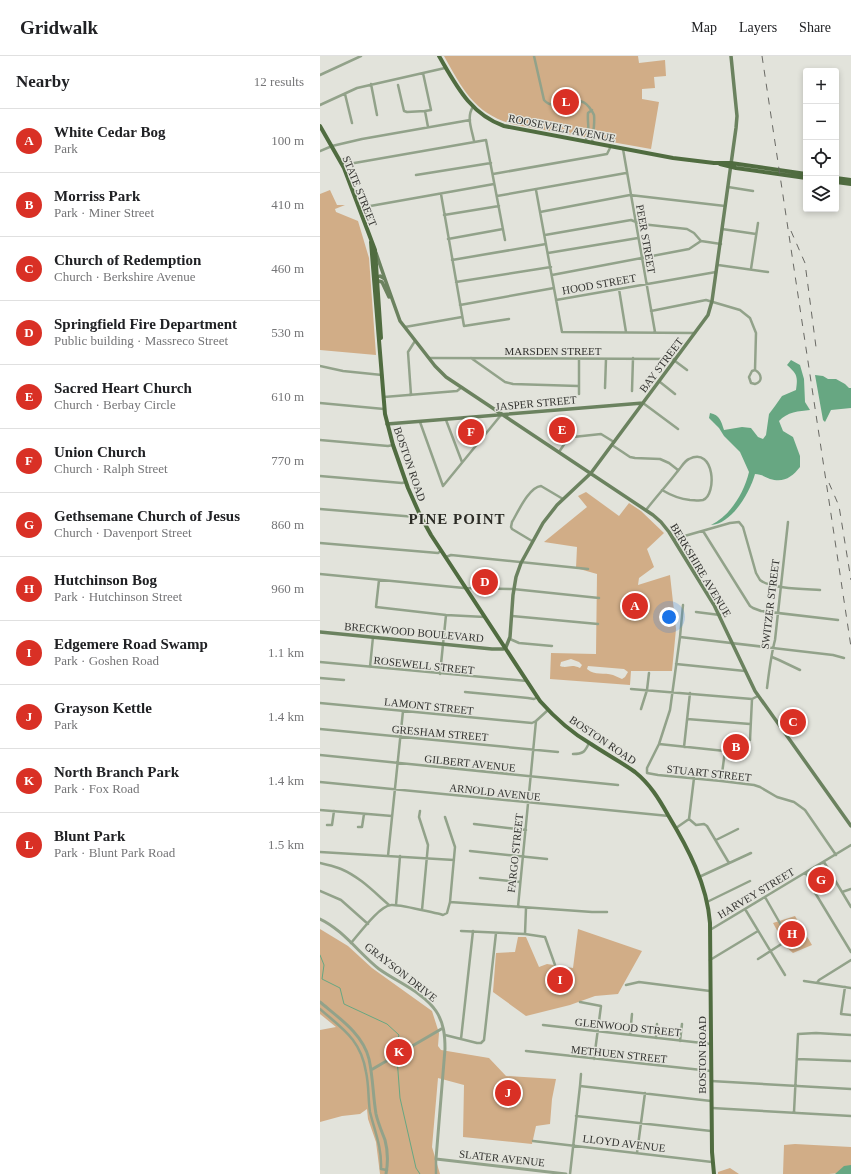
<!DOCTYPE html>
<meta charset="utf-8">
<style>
:root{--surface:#fff;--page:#f6f6f6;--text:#202124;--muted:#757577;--line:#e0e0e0;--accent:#d93025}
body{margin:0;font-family:Georgia,serif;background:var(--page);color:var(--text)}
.controls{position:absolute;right:12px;top:12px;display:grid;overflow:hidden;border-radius:4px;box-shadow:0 2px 6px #0003}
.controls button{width:36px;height:36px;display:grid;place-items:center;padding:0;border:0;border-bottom:1px solid var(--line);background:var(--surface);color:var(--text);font:20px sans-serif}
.you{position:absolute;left:349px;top:561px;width:14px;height:14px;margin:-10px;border:3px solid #fff;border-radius:50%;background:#1a73e8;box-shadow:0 0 0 6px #1a73e833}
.badge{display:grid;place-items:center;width:26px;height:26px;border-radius:50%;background:var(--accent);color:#fff;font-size:13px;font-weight:700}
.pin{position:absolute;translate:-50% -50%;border:2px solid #fff;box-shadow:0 1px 4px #0006}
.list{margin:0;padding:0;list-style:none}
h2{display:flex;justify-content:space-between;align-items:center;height:52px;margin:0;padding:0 16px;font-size:17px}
h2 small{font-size:13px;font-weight:400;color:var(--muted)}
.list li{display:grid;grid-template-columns:26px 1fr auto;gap:12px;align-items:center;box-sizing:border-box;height:64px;padding:0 16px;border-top:1px solid var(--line)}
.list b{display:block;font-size:15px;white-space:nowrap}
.list p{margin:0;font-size:13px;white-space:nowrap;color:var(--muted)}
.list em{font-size:13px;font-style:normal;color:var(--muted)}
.icon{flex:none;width:22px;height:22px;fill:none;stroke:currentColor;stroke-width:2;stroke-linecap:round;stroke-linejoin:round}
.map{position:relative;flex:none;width:531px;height:1118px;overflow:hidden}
header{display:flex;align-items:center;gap:24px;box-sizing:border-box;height:56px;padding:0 20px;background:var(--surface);border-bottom:1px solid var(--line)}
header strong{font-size:19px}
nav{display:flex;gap:22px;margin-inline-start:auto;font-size:14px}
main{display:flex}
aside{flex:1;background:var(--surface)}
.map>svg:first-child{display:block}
.green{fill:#d1ad87;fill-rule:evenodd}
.water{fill:#67a782}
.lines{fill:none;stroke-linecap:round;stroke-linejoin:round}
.stream{stroke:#67a782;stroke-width:1}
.minor{stroke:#92a28a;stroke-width:2.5}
.tertiary{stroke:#92a28a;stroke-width:3}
.secondary{stroke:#6b825f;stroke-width:3.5}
.primary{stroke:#506c40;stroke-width:4}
.rail{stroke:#696964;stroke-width:1;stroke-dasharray:7 7;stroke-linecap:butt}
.labels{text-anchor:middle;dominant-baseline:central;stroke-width:3;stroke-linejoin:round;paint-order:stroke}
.street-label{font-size:11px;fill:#343431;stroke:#e2e3db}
.district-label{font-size:15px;font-weight:bold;letter-spacing:1px;fill:#2b2b25;stroke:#e2e3db}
</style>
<header>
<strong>Gridwalk</strong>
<nav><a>Map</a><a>Layers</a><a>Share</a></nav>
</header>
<main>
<aside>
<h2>Nearby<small>12 results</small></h2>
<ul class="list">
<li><span class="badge">A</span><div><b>White Cedar Bog</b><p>Park</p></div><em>100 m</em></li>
<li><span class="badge">B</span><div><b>Morriss Park</b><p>Park · Miner Street</p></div><em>410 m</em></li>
<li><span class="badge">C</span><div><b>Church of Redemption</b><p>Church · Berkshire Avenue</p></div><em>460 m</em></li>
<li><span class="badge">D</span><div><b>Springfield Fire Department</b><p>Public building · Massreco Street</p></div><em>530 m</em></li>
<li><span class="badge">E</span><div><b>Sacred Heart Church</b><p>Church · Berbay Circle</p></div><em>610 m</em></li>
<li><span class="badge">F</span><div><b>Union Church</b><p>Church · Ralph Street</p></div><em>770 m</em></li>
<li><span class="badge">G</span><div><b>Gethsemane Church of Jesus</b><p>Church · Davenport Street</p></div><em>860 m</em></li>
<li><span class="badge">H</span><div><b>Hutchinson Bog</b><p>Park · Hutchinson Street</p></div><em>960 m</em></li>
<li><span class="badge">I</span><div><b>Edgemere Road Swamp</b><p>Park · Goshen Road</p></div><em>1.1 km</em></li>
<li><span class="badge">J</span><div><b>Grayson Kettle</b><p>Park</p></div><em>1.4 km</em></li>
<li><span class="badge">K</span><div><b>North Branch Park</b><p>Park · Fox Road</p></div><em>1.4 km</em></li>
<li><span class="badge">L</span><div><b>Blunt Park</b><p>Park · Blunt Park Road</p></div><em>1.5 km</em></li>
</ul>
</aside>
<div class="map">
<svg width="531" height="1118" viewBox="0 0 531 1118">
<rect width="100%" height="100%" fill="#e2e3db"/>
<!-- green -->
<path class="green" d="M124,0H318L319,7L345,4L346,20L334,21L335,32L322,33V43L339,46L331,93L196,69C155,59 143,34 124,0Z
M10,134L17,149H25L15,153L16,156L38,165L49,202L56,299L0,294V138Z
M266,436L299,460L309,447L321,455L344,477L327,493L334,511L319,522L318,529L350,519L356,573L352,615H311L310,629L230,623L231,597L276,598L277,518L256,512L257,491L224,486L267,451L258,440ZM251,603L259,606L262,609L260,612C250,607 248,613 240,610L241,606ZM268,610L304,613L308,616L305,621L302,623C299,622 296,620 293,619C284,616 275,620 267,613Z
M409,686L424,687V696L408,694Z
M475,860L492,889L473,897L466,891L453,867Z
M0,873L28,890L52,912L112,955L119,977L118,990L121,994L169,1002L186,1020L236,1023L232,1043L230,1068L216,1070L212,1088L143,1081L144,1029L118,1022L112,1091L120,1118H60L56,1086L48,1063L47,1053L40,1058L22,1060L0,1066V974L16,971L0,958Z
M258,873L322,895L298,938L275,940L250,949L206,960L173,936L176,897L195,896L198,881H206L219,911L227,908L253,912Z
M475,1088L531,1091V1116L509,1118H463L464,1089Z
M410,1112L419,1118H398V1116Z"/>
<!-- water -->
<path class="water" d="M471,304L480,309L484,323L485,346L490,354C479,355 467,356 459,365L463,375L473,381L480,400V411C472,421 464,427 450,423C445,421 441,418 435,418C430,436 412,468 391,469C410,460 424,437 429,416L420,396L404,380L399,372L389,362L390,357C400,359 401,365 404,374L422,371L431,372L438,381L443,383L446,379L449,358L455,350L462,340L476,334C478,320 477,318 467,309Z
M495,319L503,320L508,323H516L525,328L529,332H531V352L511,354L505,366L503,364Z
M531,1109V1118H515L524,1110Z"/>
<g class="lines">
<!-- stream -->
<path class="stream" d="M0,899L4,909L2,923L20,932L24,948L67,968L79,979L73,996L75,998
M77,1002L80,1042L96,1112L100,1118"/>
<!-- minor -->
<path class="minor" d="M214,0L224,44C237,59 255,34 269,51C271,54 273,56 274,59C275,68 273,78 272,87
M103,17L111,54L105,55
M0,19L41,0
M51,28L57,59
M78,29L84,55L87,56L105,55L108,71
M25,38L32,67
M0,49L37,32L125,12
M153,51C146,61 152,74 154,85
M265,86C271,74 267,69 268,57L272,54
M303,93L335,276
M0,95L12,90L42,83L150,64
M23,109L166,84L185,184
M173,118L287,98L291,90
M96,119L171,107
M408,131L433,135
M216,134L242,276L375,277
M121,138L144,270L189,263
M177,140L306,117
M39,152L174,128
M220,156L310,139L405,150
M124,159L179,150
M402,173L436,178
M225,179L311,164L321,168L367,173L374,177L381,185
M128,183L183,173
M228,197L318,182
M132,204L226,188
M398,209L448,216
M431,213L438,167
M232,219L369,193L381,185L401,188
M136,226L231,211
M299,233L306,276
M236,244L396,216
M140,249L234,232
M331,255L386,244L420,254L430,262L436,277L435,314C442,318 443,326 435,328L431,327L429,321L432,315L435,314
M85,271L142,261
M109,302L356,303
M151,302L185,326L193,328L258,330
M259,303V338
M355,305L367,314
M0,310L23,315L62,319
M340,326L355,338
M285,332L286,303
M312,335L313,302
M91,339L88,296L95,285
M64,341L137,335L142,331
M0,347L64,353
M323,347L358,373
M126,364L142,406
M100,366L123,430L181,359
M0,384L68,390L73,389
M292,389L310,401L315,402L340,403L349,407L358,414
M239,396L247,384L253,381L281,378L294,386
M0,420L82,427L86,426
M0,453L96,461L100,459
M326,454C336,441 347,429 357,416C361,412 364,405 369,403C395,390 397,439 383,444C379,445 374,444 370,444C359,443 352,440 342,434
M383,475L430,550L433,552L441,555L518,564
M354,483L410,467L419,466L423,471L436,517L440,524C451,533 485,533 500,534
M212,485L192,473L191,471L192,466C198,456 209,431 221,430L243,443
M0,487L118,497L121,495
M126,501L131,499L268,513
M0,518L144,532L193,533L279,542
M59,524L56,551L126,559L165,561
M363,549L360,581L350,654L339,688L327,712V717L338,719L401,725L434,729L440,731L457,741L474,746L485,754L516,799
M376,556L400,559
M192,560L278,568
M360,581L513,599L524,602
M190,583L199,587L232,590
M452,601L459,604L480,614
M0,606L207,625
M356,608L425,615
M50,611L53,581
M120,618L126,559
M0,622L24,624
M447,632C449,616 451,599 455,584L468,466
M311,633L432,643
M145,636L208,642L214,643L218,641
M0,647L212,667L216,665
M321,653L327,634L329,617
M367,663L430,668
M0,673L238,696
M430,684L432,643L438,640
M339,688L405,695L401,725
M364,691L370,637
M253,698C263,698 265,696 269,687
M0,699L298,729
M0,726L349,760
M0,754L72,760
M100,755L99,761L108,789L102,854
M369,763L374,722
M154,768L206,774
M7,769H12L14,755
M38,771H42L44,758
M356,772L369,763L376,769L384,768L387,770L409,807
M396,784L418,773
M150,795L227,803
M0,796L134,804
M68,800L83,655
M504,806L531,851
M0,807C7,809 14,810 21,813C40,821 54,836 69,849
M486,817L494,835L531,896
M379,821L431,797
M160,822L200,826
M0,835L21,844L48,868
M522,836L531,833
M445,841L465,876
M130,846L272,856H287
M387,846L430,825
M76,849L80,800
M198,851L216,665L228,654
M425,853L465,919
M390,874L531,789
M141,875L205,878L225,881L235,909
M205,878L206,852
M31,887C39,878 59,850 71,849C80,848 109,856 120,858L123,859L127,857L130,846L135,791L125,761
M438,903L463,887
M390,904L438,875
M484,925L531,932
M497,927L499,924L531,904
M306,929L319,926L390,935
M525,931L521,958L531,959
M260,946L281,950L274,1003
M0,953C23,973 41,984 46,1016C49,1029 48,1043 50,1056C55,1076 62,1092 61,1113L67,1114
M223,969L391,988
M125,979L157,987H161L164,984L176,877
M310,979L312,958
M336,982L337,968
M141,983L153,875
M360,985L362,968
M206,995L391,1015
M477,1003L531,1005
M391,1025L531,1033
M260,1030L261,1018
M392,1052L531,1060
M474,1056L478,978L496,977L531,979
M256,1060L391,1075
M213,1085L392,1106
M317,1097L325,1037
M116,1118V1103
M250,1118L260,1030L391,1045"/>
<!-- tertiary -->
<path class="tertiary" d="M0,863C22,873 40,898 59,913C77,926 103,936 116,955C124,967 125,980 125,993L116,1103L246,1118
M0,946C19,962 43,978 49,1003C53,1021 53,1040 56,1058C58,1067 62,1076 65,1084C68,1095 68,1107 66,1118
M51,1014L123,972"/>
<!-- secondary -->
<path class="secondary" d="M56,197L65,223
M55,222L60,220L65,223L80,265L115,310L126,321L333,459L341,466L349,476L394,549L435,635L531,770
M55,224L62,226L69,241
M67,368L323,347
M0,576L172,593H183L186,591L190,581L193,539L196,521L201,507L223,467L237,449L271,417L388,259L392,245L416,72L417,60L411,0"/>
<!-- primary -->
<path class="primary" d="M119,0C136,29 150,58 184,70L353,102L394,107H411L486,118
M0,70L24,112L55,194L61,282
M400,108L416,112L486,122
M516,122L531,124
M516,126L531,128
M51,186L65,358L73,389L88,432L100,459L111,479L220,645C235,662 252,677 271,688C286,698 301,706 315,716C330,728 339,743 348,759C368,792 387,828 390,867L392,1096L394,1118"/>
<!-- rail -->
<path class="rail" d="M442,0L531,591
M471,175L485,207L496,291
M509,427L519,450L531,524"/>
</g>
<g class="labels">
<!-- street labels -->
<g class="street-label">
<text transform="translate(242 72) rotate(11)">ROOSEVELT AVENUE</text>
<text transform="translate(40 135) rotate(68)">STATE STREET</text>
<text transform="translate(326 183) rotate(80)">PEER STREET</text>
<text transform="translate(279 228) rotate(-10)">HOOD STREET</text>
<text x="233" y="295">MARSDEN STREET</text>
<text transform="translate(341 309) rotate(-53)">BAY STREET</text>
<text transform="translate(216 347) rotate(-5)">JASPER STREET</text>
<text transform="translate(90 408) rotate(71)">BOSTON ROAD</text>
<text transform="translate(381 514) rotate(59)">BERKSHIRE AVENUE</text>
<text transform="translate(450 548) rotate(-83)">SWITZER STREET</text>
<text transform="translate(94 576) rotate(5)">BRECKWOOD BOULEVARD</text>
<text transform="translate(104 609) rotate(6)">ROSEWELL STREET</text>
<text transform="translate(109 650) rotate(6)">LAMONT STREET</text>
<text transform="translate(120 677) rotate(5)">GRESHAM STREET</text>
<text transform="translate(283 684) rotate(34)">BOSTON ROAD</text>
<text transform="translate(150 707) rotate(6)">GILBERT AVENUE</text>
<text transform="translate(389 717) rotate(6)">STUART STREET</text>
<text transform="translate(175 736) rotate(6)">ARNOLD AVENUE</text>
<text transform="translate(195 797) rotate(-84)">FARGO STREET</text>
<text transform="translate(436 837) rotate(-31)">HARVEY STREET</text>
<text transform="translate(81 916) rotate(38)">GRAYSON DRIVE</text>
<text transform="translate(308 971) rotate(6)">GLENWOOD STREET</text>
<text transform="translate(299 998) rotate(6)">METHUEN STREET</text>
<text transform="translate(382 999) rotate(-90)">BOSTON ROAD</text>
<text transform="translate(304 1087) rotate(7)">LLOYD AVENUE</text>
<text transform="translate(182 1102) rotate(6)">SLATER AVENUE</text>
</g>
<!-- district labels -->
<g class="district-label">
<text x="137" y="463">PINE POINT</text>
</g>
</g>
</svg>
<div class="controls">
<button>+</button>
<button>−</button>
<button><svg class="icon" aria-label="locate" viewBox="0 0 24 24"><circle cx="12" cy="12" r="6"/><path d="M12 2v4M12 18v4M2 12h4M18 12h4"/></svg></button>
<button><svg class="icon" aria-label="layers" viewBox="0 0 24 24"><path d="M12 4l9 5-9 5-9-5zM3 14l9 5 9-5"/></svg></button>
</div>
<div class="you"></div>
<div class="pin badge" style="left:315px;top:550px">A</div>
<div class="pin badge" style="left:416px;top:691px">B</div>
<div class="pin badge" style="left:473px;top:666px">C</div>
<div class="pin badge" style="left:165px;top:526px">D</div>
<div class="pin badge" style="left:242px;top:374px">E</div>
<div class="pin badge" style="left:151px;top:376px">F</div>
<div class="pin badge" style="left:501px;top:824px">G</div>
<div class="pin badge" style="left:472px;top:878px">H</div>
<div class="pin badge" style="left:240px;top:924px">I</div>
<div class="pin badge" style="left:188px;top:1037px">J</div>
<div class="pin badge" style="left:79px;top:996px">K</div>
<div class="pin badge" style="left:246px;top:46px">L</div>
</div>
</main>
